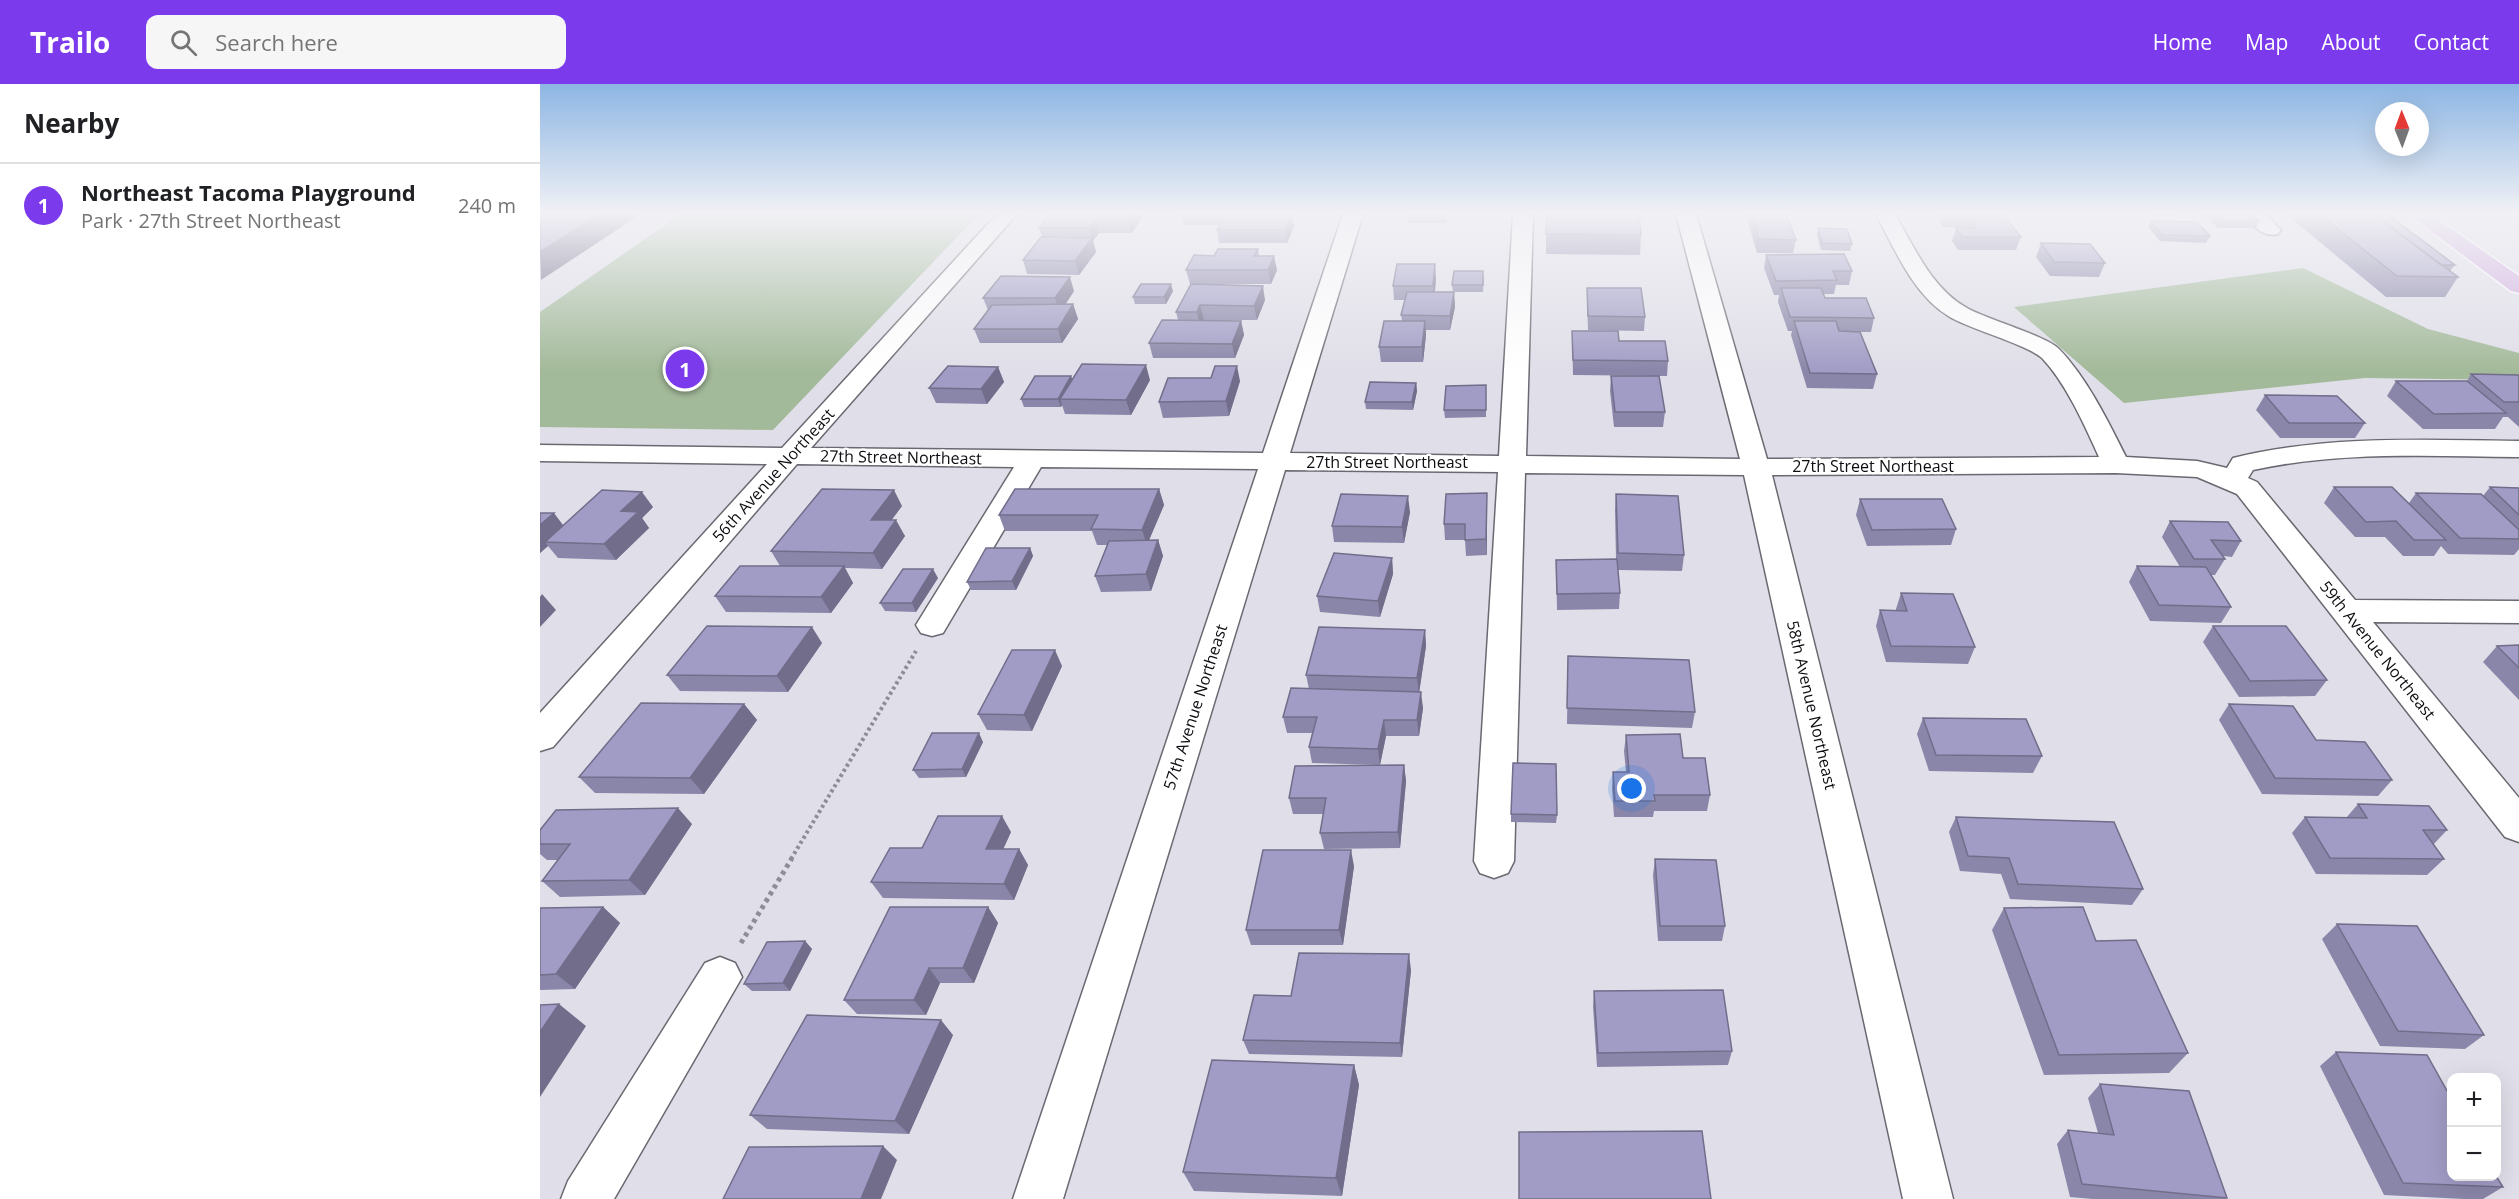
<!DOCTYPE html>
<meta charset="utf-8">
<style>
:root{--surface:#fff;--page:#f6f6f6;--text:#202124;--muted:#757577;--line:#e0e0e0;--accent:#7c3aed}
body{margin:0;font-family:"Open Sans",sans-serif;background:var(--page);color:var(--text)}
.controls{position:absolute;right:18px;bottom:18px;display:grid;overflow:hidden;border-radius:12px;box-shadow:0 6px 24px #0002}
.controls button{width:54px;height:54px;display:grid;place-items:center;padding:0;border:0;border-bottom:2px solid var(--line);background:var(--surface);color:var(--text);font:30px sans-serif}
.compass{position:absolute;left:1835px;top:18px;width:54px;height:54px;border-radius:50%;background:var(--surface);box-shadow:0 6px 24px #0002;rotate:359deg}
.you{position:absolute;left:1092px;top:705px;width:21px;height:21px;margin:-15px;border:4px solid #fff;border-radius:50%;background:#1a73e8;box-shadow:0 0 0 9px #1a73e833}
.badge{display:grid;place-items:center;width:39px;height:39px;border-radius:50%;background:var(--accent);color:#fff;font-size:20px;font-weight:700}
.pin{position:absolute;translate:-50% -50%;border:3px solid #fff;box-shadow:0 2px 6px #0006}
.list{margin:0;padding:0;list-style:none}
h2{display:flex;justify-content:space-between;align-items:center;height:78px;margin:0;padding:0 24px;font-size:26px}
h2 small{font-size:20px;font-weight:400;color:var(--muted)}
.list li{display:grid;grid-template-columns:39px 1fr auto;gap:18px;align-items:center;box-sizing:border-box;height:84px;padding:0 24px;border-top:2px solid var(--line)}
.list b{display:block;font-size:22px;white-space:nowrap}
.list p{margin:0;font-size:20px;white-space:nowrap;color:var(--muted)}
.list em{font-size:20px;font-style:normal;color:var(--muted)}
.icon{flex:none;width:33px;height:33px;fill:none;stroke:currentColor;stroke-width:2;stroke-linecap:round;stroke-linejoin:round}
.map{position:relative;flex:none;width:1979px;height:1115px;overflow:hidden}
header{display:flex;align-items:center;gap:36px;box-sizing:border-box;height:84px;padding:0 30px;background:var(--accent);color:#fff}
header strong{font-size:28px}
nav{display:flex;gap:33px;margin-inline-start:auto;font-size:21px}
.search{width:420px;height:54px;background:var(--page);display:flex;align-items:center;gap:15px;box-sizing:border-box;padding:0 21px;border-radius:12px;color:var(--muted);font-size:22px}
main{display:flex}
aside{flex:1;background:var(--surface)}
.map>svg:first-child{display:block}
.green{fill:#a3ba9a}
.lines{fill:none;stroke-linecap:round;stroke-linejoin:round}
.minor-casing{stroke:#6a6971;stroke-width:3}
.major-casing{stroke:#fff;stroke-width:3}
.path-far2{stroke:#8e8d95;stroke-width:2;stroke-dasharray:2 2;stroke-linecap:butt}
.path-far1{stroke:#8e8d95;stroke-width:4;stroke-dasharray:3 3;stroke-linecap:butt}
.path{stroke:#8e8d95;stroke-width:5;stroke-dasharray:4 4;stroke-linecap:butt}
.minor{fill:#fff;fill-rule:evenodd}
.major{fill:#d2ade0;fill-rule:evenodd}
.wall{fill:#8a86a9}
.shaded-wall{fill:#716d8a}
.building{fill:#a19cc5;stroke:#716d8a;stroke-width:1.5}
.labels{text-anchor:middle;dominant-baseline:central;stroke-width:4.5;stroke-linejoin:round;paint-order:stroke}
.street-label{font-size:16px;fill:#0e0d11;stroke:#fff}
</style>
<header>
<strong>Trailo</strong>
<div class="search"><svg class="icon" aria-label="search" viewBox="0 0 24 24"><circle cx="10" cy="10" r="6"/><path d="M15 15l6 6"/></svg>Search here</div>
<nav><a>Home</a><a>Map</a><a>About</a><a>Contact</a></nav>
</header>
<main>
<aside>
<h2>Nearby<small></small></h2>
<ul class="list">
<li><span class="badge">1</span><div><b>Northeast Tacoma Playground</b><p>Park · 27th Street Northeast</p></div><em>240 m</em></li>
</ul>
</aside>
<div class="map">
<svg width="1979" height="1115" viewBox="0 0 1979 1115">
<rect width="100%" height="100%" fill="#e0dfe9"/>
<!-- green -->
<path class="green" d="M141,130H439L233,346L0,343V228Z
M1763,184L1888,245L1979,269V296L1825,294L1584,319L1474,223Z"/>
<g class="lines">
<!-- minor casing -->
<g class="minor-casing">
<path id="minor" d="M457,130H477L271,364L723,369L803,130H823L750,369L959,372L973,130H993L986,372L1200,375L1136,130H1156L1227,375L1559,373C1545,342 1526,299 1502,274C1488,261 1430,245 1410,233C1374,212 1355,166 1336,130H1355C1374,163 1392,205 1427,224C1446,235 1506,252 1519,265C1547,294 1568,337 1586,373L1657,377L1687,384L1693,374C1787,351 1883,356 1979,357V373C1890,372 1800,367 1713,386L1708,394L1717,398L1815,516L1979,517V539L1833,538L1979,714V758L1965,753L1697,410L1657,393L1576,389L1232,391L1413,1115H1363L1204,391L985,389L974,777L968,789L954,794L940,789L934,777L958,388L745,386L523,1115H473L718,385L501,383L403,549L392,552L381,549L376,541L474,383L257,380L13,663L0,667V629L227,380L0,377V361L242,364Z
M1704,130H1725L1741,146L1738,150C1724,154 1712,142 1704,130Z
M180,873L195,879L202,893L74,1115H21L28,1097L165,879Z"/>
</g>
<!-- major casing -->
<g class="major-casing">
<path id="major" d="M1868,130H1890L1979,192V209L1971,207Z"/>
</g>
<!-- path-far2 -->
<path class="path-far2" d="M200,134L204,130"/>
<!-- path-far1 -->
<path class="path-far1" d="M251,775L376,567"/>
<!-- path -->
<path class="path" d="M201,859L252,774"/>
<!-- minor -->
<use href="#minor" class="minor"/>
<!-- major -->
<use href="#major" class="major"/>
</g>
<!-- wall -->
<path class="wall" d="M510,130L603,132L592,149H559L553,157L556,168L539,191L487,190L483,176L502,153L499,144Z
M644,130H752L754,142L747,159H679L677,146L679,141H643L642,134Z
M868,130H908L906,139H869Z
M1209,130H1246L1256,156L1253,169H1217L1208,138Z
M1399,130H1464L1462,136L1481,153L1476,166H1418L1412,157L1416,144H1428L1403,143L1398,135Z
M1594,130H1635V132Z
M1662,130H1711L1719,137L1716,144H1678L1670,137L1671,135H1666Z
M1746,130H1847L1915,181L1910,187L1918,193L1905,213H1846Z
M1611,137L1670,152L1666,159L1620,157L1608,143Z
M1278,144L1312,160L1310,167L1281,166L1277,151Z
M1006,150L1101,151L1100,171L1006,170Z
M1501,159L1565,179L1559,193L1510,192L1496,173Z
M718,165L719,172L737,186L731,200H650L646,186L674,172Z
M1226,171L1312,187L1309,201H1296L1294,210H1283L1285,214L1334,234L1331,248H1320L1337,290L1333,305L1267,304L1251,251L1252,247H1248L1238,218L1239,211H1234L1224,184Z
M896,194L895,208H913L912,201L944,194L943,208H914L915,223L910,246H886V251L883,278H841L839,263L862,237L861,231L865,216H854L853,202Z
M651,200L725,216L717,236H664L663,237H701L704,251L695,274H613L609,259L638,236L636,228Z
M1047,204L1105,233L1104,247L1048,246L1047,218Z
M534,207L525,220H533L538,235L522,259H440L434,245L448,226L443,214Z
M633,207L626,220H595L593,213Z
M1032,247L1079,257L1128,277L1127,292L1033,291Z
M458,283L464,298L447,320L396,319L389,304Z
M1931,290L1979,291V343L1968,333H1963L1955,345H1883L1847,312L1856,297H1927Z
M1071,292L1125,328L1123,343H1074L1070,307Z
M532,295L610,296L591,331L525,330L522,321L521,323H484L481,315Z
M700,297L689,332L623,334L619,318Z
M876,299L877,307L873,326L826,325L825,318Z
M946,301V333L905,334L904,326Z
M1725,311L1825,339L1815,354H1740L1716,326Z
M1794,403L1869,419L1876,409L1943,412L1950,403L1979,404V465L1974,471L1908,470L1901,462L1894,472H1863L1845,453H1815L1784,419Z
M619,405L624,421L609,456H618L623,472L611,507L561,508L555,492L567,461H557L552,447H465L459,431Z
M947,409V471L926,472L925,456H905L904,440Z
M1076,410L1144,471L1142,487L1078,486L1080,509L1079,525L1017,526L1016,476L1076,475L1075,426Z
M1320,415L1416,445L1411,461L1327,462L1316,431Z
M362,422L351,436L365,452L342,485L305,484L313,499L291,529L186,528L175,512L240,482L231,467Z
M113,423L102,434L109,444L76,476L18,474L8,462L0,469V429L23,441Z
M870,428L864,459L794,458L792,442Z
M1630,437L1701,457L1692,473L1683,472L1685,475L1675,491H1671L1691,523L1681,539L1610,537L1589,498L1597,482L1640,483L1622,453Z
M490,464L493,472L476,506H431L427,498Z
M852,474L853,490L840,533L780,528L777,512Z
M398,494L376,528L345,527L340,519Z
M1361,509L1435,563L1428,580L1346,578L1336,542L1340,526L1356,527V525Z
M1673,542L1787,596L1775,612L1699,613L1663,558Z
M885,546L886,562L879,608L883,624L879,652H846L840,681H864L866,697L860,764L784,765L780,749L783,730H753L749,714L839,681L772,679L769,663L772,649H747L743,633L769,605L766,591Z
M282,559L248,608L140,607L127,591Z
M1979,561V616L1943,578L1957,562Z
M1028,572L1155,628L1152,644L1027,640Z
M522,582L492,647L447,646L438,630Z
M204,620L217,636L164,710L55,709L39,693Z
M1689,620L1852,696L1838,712L1722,710L1679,636Z
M1383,634L1502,672L1493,689L1389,687L1377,650Z
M1086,651L1143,674L1170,711L1167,727H1114L1113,733H1074L1072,704L1073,688H1086L1084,667Z
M443,658L426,693L379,694L373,686Z
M1818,720L1907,746L1893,761L1904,775L1887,791L1776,790L1752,749L1765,733L1806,734Z
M971,730L1017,731L1016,739L971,738Z
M1416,733L1603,805L1592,821L1470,815L1461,790L1420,787L1409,748Z
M152,740L105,811L20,813L2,797L18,776H7L0,770V746Z
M471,748L463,765H479L488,781L474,816L343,814L331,798L382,764Z
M1115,775L1185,842L1182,857H1118L1113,791Z
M814,782L803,861H711L706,846Z
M63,823L80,839L35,905L0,906V824Z
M448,823L458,839L434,899H400L386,931L317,930L304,916Z
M1464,824L1556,857L1648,969L1629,989L1504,991L1452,846Z
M1797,840L1944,951L1925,965L1840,962L1782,855Z
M265,857L272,865L250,907H212L204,900Z
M871,886L862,973L709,970L703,956L751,912Z
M1054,907L1192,967L1188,981L1057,983L1053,922Z
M413,951L369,1050L227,1045L210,1031Z
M1796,968L1963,1103L1943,1115H1924L1844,1111L1780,982Z
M814,981L819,1001L802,1112L654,1107L643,1088Z
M1560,1000L1687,1114L1686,1115H1553L1530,1113L1517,1060L1528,1046L1558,1049L1548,1014Z"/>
<!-- shaded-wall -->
<path class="shaded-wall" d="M60,130H93L95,134L1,196L0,168Z
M592,130H602L603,132L592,149L588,136Z
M751,130H752L754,142L747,159L745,146Z
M555,136L559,149L553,157L556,168L539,191L535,177L552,154L549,144Z
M734,172L737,186L731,200L728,186Z
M895,180L896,194L894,216L893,202Z
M530,193L534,207L520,229L515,214Z
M631,200L633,207L626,220L624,213Z
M723,202L725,216L717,236L714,222Z
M914,208L915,223L910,246V232Z
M533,220L538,235L522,259L518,245Z
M660,221L664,236L660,243L657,228Z
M701,237L704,251L695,274L692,260Z
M885,237L886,251L883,278L882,263Z
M606,281L610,296L591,331L586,316Z
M697,282L700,297L689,332L686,317Z
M458,283L464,298L447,320L441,305Z
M531,292L534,299L520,315L522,321L521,323L518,315Z
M876,299L877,307L873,326L872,318Z
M619,405L624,421L607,461L602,446Z
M354,406L362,422L340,452L331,436Z
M102,408L113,423L102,434L109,444L76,476L64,460L81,427Z
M947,409V471L946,455Z
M868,412L870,428L864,459L862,443Z
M14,429L26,445L5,458L8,462L0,469V441Z
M356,436L365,452L342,485L333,469Z
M618,456L623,472L611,507L606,490Z
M490,464L493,472L476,506L472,497Z
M852,474L853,490L840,533L838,517Z
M304,482L313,499L291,529L281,513Z
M393,485L398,494L376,528L372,519Z
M2,510L16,526L0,543V513Z
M272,543L282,559L248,608L237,592Z
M885,546L886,562L879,610L877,594Z
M515,566L522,582L492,647L484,631Z
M881,608L883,624L879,652L877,636Z
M204,620L217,636L164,710L150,694Z
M844,636L846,652L840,681L838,665Z
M439,649L443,658L426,693L422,685Z
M864,681L866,697L860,764L858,748Z
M138,724L152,740L105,811L89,796Z
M462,732L471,748L456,781L446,765Z
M479,765L488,781L474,816L464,800Z
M811,766L814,782L803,861L799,846Z
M63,823L80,839L35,905L16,890Z
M448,823L458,839L434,899L423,884Z
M265,857L272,865L250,907L243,899Z
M869,870L871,886L862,973L860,959Z
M389,884L400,899L386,931L374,916Z
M19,920L46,942L0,1013V948Z
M401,936L413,951L369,1050L355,1037Z
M814,981L819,1001L802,1112L796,1094Z
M343,1062L357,1076L341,1115H321Z"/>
<!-- building -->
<path class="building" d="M0,130H60L0,168Z
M510,130H592L588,136H555L549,144H499Z
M644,130H685L683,134H642Z
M685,130H751L745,146H677Z
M1007,130H1099L1101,151L1006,150Z
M1212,130H1246L1256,156L1219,155Z
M1673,130H1711L1719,137L1681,138Z
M1779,130H1833L1918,193L1857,192Z
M1833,130H1847L1915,181H1901Z
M1430,136H1468L1481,153H1422L1416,144H1436Z
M1611,137L1657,138L1670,152L1622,151Z
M1278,144L1307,145L1312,160L1282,159Z
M501,153L552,154L535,177L483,176Z
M1501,159L1550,160L1565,179L1514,178Z
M678,165H718L714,172H734L728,186H646L654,171L674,172Z
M1304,170L1312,187H1293L1297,196L1236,197L1226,171Z
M857,180H895L893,202H853Z
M914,187H943V201H912Z
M461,192L530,193L515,214H443Z
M601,200H631L624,213H593Z
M651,200L723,202L714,222L660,221L657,228H636Z
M1047,204H1101L1105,233L1048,232Z
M1241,204H1281L1285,214H1326L1334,234L1250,233Z
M867,208H914L910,232L861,231Z
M533,220L518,245H434L452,221Z
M622,236L701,237L692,260L609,259Z
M844,237H885L882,263H839Z
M1254,237H1296L1299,247L1320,248L1337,290L1270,289Z
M1032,247H1078L1079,257H1125L1128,277L1033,276Z
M542,280L606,281L586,316L520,315Z
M408,282L458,283L441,305L389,304Z
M675,282H697L686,317L619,318L628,294H671Z
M1931,290L1979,291V318H1964Z
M495,292H531L518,315H481Z
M1071,292H1119L1125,328H1075Z
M1856,297H1927L1966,329L1894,330Z
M830,298L876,299L872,318H825Z
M946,301V326H904L906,302Z
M1725,311L1797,312L1825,339H1749Z
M1794,403H1852L1906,456H1874L1856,437L1826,438Z
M1950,403L1979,404V431Z
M282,405L354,406L331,436H356L333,469L231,467Z
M475,405H619L602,446L551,445L558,431H459Z
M62,406L102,408L81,427L98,428L64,460L5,458Z
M947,409L946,455L925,456V440H904L906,410Z
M1876,409L1941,410L1979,446V455L1920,454Z
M801,410L868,412L862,443L792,442Z
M1076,410L1138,412L1144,471L1078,469Z
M1320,415H1402L1416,445L1332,446Z
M0,429H14L0,441Z
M1630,437L1688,438L1701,457L1671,456L1685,475H1654Z
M618,456L606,490L555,492L569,457Z
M446,464H490L472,497L427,498Z
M794,469L852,474L838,517L777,512Z
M1077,475L1080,509L1017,510L1016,476Z
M200,482H304L281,513L175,512Z
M1597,482L1666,483L1691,523L1619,521Z
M363,485H393L372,519H340Z
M1361,509L1413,510L1435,563L1351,562L1340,526L1367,527Z
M167,542L272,543L237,592L127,591Z
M1673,542H1746L1787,596L1710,597Z
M779,543L885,546L877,594L766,591Z
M1979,561V584L1957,562Z
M472,566H515L484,631L438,630Z
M1028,572L1149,576L1155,628L1027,624Z
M751,604L881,608L877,636H844L838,665L769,663L777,633H743Z
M101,619L204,620L150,694L39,693Z
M1689,620L1753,622L1776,656L1825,658L1852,696L1735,694Z
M1383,634L1486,635L1502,672L1396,671Z
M392,649H439L422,685L373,686Z
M1140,650L1143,674H1165L1170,711H1114L1115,717H1075L1073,688H1089L1086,651Z
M973,679L1016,680L1017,731L971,730Z
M864,681L858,748L780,749L786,714H749L755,682Z
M1818,720L1889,722L1907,746H1883L1904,775L1790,774L1765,733L1827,734Z
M138,724L89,796L2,797L30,760H0V746L16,726Z
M398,732H462L446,765H479L464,800L331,798L350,764H382Z
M1416,733L1574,738L1603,805L1478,800L1469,774L1428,772Z
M723,766H811L799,846H706Z
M1115,775L1176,776L1185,842H1120Z
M63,823L16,890L0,891V824Z
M350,823H448L423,884H389L374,916H304Z
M1543,823L1556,857L1596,856L1648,969L1519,971L1464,824Z
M1797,840L1877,842L1944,951L1858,947Z
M265,857L243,899L204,900L227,858Z
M759,869L869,870L860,959L703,956L714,911L751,912Z
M1183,906L1192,967L1058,969L1054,907Z
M19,920L0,948V921Z
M267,931L401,936L355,1037L210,1031Z
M1796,968L1887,971L1911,1014V1092H1956L1963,1103L1863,1099Z
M672,976L814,981L796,1094L643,1088Z
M1560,1000L1649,1007L1687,1114L1542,1100L1528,1046L1574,1051Z
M1162,1047L1171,1115H979V1048Z
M343,1062L321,1115H183L209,1063Z"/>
<!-- sky -->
<linearGradient id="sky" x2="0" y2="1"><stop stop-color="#8db6e4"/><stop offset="0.45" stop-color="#f1f1f5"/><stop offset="1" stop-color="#f1f1f5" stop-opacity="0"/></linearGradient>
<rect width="1979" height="287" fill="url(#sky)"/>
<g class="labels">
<!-- street labels -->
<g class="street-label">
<text transform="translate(361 373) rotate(1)">27th Street Northeast</text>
<text x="847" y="378">27th Street Northeast</text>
<text x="1333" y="382">27th Street Northeast</text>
<text transform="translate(233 391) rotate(-48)">56th Avenue Northeast</text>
<text transform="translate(1838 566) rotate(51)">59th Avenue Northeast</text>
<text transform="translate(1272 621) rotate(77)">58th Avenue Northeast</text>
<text transform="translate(655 623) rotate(-72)">57th Avenue Northeast</text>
</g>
</g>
</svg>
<div class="controls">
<button>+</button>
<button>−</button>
</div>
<svg class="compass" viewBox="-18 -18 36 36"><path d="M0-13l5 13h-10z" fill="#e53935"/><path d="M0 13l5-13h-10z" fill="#757577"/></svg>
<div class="you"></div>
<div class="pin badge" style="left:145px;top:285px">1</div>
</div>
</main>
